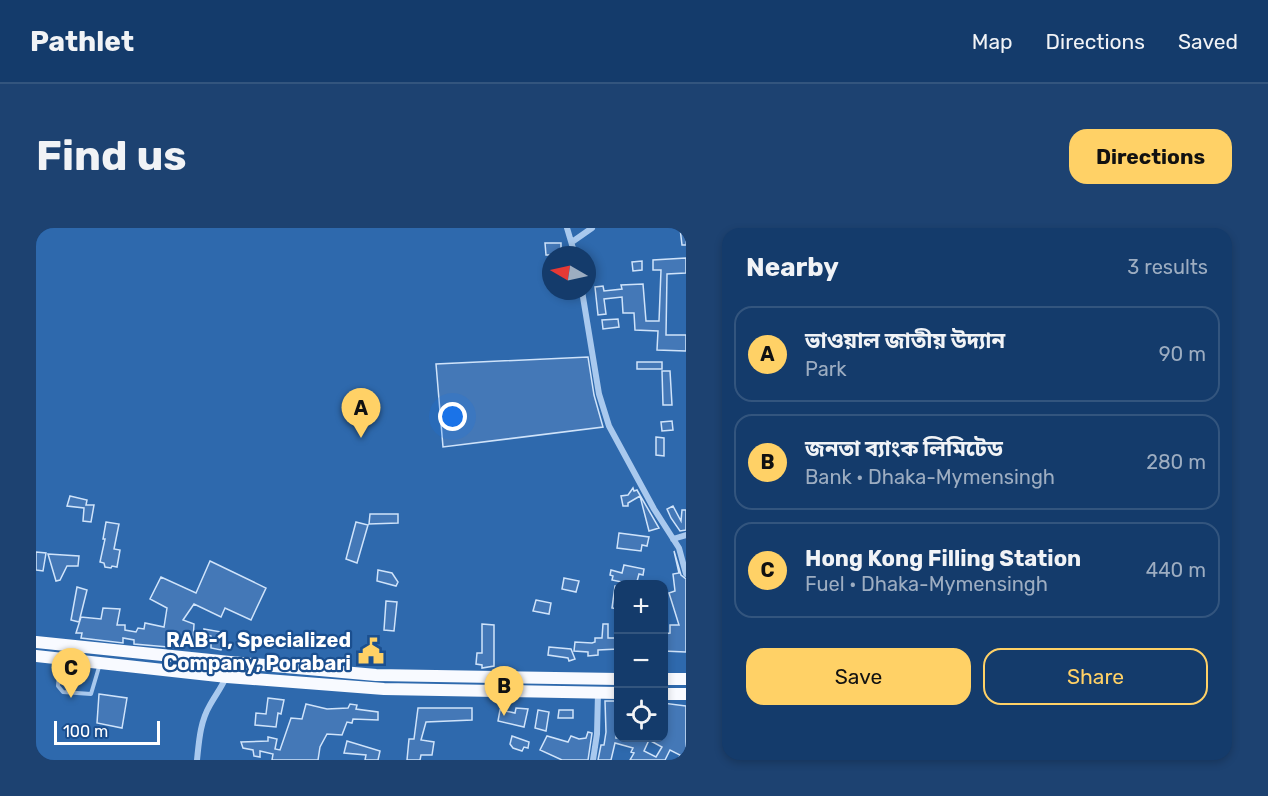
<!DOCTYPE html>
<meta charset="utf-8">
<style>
:root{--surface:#143b6b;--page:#1d4271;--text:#f1f3f6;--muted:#9dadc1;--line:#33557e;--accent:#ffd166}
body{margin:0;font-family:Rubik,"Noto Sans Bengali",sans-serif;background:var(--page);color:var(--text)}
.controls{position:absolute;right:18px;bottom:18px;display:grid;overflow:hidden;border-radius:12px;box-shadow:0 3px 9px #0003}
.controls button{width:54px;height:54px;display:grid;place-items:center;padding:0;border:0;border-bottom:2px solid var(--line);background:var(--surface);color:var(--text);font:30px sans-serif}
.compass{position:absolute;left:506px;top:18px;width:54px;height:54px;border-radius:50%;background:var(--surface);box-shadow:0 3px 9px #0003;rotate:279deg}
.scale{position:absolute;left:18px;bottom:15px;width:106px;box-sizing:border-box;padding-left:6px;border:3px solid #fff;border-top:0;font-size:16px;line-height:21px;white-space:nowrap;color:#fff;-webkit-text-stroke:4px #1b4f8f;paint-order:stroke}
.you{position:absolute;left:417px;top:189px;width:21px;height:21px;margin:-15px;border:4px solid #fff;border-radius:50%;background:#1a73e8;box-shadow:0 0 0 9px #1a73e833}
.badge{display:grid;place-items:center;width:39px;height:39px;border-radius:50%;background:var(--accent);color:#111;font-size:20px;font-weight:700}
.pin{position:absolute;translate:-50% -50px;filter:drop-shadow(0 2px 3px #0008)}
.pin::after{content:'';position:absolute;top:32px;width:21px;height:18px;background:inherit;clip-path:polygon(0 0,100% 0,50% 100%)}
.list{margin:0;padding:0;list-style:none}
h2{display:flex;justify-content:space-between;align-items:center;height:78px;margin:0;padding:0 24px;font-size:26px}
h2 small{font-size:20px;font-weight:400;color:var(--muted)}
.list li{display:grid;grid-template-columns:39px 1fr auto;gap:18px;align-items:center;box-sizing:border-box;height:96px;margin:0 12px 12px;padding:0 12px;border:2px solid var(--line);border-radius:18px}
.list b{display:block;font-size:22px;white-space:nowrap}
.list p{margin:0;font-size:20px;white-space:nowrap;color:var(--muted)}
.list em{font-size:20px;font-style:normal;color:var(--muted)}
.actions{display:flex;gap:12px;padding:18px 24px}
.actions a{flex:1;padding:14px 0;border:2px solid var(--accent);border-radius:18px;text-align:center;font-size:21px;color:var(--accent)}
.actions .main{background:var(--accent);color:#111}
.icon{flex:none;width:33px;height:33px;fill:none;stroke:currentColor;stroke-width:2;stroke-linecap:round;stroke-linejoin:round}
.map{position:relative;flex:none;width:650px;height:532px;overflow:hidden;border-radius:18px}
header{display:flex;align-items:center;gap:36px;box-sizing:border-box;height:84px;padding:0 30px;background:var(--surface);border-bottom:2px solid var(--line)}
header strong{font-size:28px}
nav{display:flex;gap:33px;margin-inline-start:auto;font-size:21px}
.intro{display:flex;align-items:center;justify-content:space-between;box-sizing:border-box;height:144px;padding:0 36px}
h1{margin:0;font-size:42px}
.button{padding:15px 27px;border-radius:18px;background:var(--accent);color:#111;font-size:21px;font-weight:700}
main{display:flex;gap:36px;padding:0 36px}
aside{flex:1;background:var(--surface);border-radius:18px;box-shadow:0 3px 9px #0003}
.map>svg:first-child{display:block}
.green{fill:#2e69ad;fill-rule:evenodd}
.building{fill:#4478b7;stroke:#cfe3fa;stroke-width:1.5;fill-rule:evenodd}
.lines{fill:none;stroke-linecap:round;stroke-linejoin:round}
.service{stroke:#a9c9ee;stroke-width:4}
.minor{stroke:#a9c9ee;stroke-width:6}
.trunk{stroke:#f8faff;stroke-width:12}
.labels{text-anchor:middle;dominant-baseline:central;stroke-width:4.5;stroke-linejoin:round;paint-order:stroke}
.poi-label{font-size:20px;font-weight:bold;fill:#fff;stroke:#1b4f8f;text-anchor:end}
</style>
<header>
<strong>Pathlet</strong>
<nav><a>Map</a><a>Directions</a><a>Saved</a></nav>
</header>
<div class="intro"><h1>Find us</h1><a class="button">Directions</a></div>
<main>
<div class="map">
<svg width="650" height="532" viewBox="0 0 650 532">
<rect width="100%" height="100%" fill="#1b4f8f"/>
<!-- green -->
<path class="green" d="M0,0H650V532H0ZM515,27H551V63H515ZM582,356H628V509H582Z"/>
<!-- building -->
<path class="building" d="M644,0H650V17H646Z
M509,15H525V27H510Z
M650,30V45L631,46L630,107H650V123L621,122L622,103L599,102L598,85H587L586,69L568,71L570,86L562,87L559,59L567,58L568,63L586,61L585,57L607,56L610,93H623L625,42H617V32Z
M606,33V42L597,43L596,34Z
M582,91L583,99L567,101L566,92Z
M552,129L558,167L567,199L407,219L400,136Z
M601,134H626V141H601Z
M626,143H634L636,177H627Z
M636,193L637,202L626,203L625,194Z
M620,209L628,210V228L620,227Z
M597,260L598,263L601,262L623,300L613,303L604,268L592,275V278H587L585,268L592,267Z
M34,268L51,272L50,277H58L55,294L47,293L48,280L31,278Z
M637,278L645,293L646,282H650V302L644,303L635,290L631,281Z
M334,286H362V295L333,296Z
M70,294L83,296L78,321L84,322L81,339L76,338L75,340L69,339L68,335L64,334L69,311H67Z
M320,294L332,297L321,335L310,331Z
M583,305L613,309L611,318L606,317L605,323L581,320Z
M638,323L645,347L650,351V424L627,423V406L634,405V397H643L633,365L639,363L637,346L643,345Z
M0,324L10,325L7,343L0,342Z
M12,326L43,328L42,338H31L24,352L20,353Z
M174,333L230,360L215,392L189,380L185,389L158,376L147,392L158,396L157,412L134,410L132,419L98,416V412L87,410V415L45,410L46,405H40L45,389L65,391L67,380L84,381L81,397H89V402L100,404L102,400L108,401L109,395L128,399L131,380L114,371L125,349L160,365Z
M588,337L608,341L607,347L603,346L600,357L576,352L577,348L574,347L575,342L586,345Z
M342,342L356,345L362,354L360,358L341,353Z
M528,350L543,353L540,364L526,361Z
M579,358H582V381L576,380Z
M41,359L51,362L43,394L35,392Z
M500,372L515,375L513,386L497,383Z
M350,373L361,374L358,403L348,402Z
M446,396L458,397V438L446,440V437L440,436L441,425H446Z
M567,396H572V410H582V421L562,422V427L552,428V424L538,423L539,414L556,415L559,414V410H566Z
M168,401L191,405L189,420L186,419L185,422L175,420V408L168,406Z
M513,419L535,421L539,431L533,433L532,430L512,427Z
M63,466L91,470L86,500L61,495Z
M232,470L248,472L245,486L242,485L240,499L219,497L220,485L230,486Z
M569,473H582L580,510H627V475L650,478V532H642L644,527L634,522L629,532H594L598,525L595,524L597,520L579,515L575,532H562L565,517H568L570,504ZM613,512L626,519L620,529L608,523Z
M270,476L291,481L312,480L314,476L321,477L320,481L342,484V492L317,491L316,495L311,494L306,507L291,506L284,519L282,532H236L237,526L224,523V529L218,528L217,522L207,520L205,514L232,513V509L241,511L239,521L244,522L255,490L266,491Z
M382,480H436V492L390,494L385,512L398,514L396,527H385L384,532H371L373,511H378Z
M480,480L492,481L488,499L462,493L464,482L479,485Z
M502,482L513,484L510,503L499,500Z
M523,482H537V490H522Z
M552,504L556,505L552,532H526L504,522L511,508L532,514L535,508L543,511L550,510Z
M476,508L493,514L492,520L488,519L486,523L477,520L474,516Z
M311,513L344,523L342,532H329L330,527L308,525Z"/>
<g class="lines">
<!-- service -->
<path class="service" d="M24,432L22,458L27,464L55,466L63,439"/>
<!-- minor -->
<path class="minor" d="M531,0L539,27
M536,14L556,0
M546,63L563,166L573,198L618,281L643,320L650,346
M637,311L650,307
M161,532C163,513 164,494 174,477C183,461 191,453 194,434
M557,532L561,506L562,465"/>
<!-- trunk -->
<path class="trunk" d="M0,414L194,434L340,447L582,451
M0,428L191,449L348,461L582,465
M628,451H650
M628,466H650"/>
</g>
<!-- icons -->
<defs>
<g id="civic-bare" transform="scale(2.07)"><path d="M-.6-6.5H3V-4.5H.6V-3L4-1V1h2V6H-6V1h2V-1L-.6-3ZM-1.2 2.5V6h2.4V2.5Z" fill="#ffd166" stroke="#1b4f8f" stroke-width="2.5" paint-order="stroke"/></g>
</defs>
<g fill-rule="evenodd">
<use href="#civic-bare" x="335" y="423"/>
</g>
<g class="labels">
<!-- poi labels -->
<g class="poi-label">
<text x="315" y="412">RAB-1, Specialized<tspan x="315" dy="23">Company, Porabari</tspan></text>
</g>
</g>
</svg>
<div class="controls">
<button>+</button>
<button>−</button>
<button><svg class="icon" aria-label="locate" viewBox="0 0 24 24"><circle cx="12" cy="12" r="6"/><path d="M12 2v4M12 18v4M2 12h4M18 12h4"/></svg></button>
</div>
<svg class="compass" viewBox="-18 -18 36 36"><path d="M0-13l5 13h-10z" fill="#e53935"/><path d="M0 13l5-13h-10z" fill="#9dadc1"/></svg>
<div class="scale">100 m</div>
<div class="you"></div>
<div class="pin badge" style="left:325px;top:210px">A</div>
<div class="pin badge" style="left:468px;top:488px">B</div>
<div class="pin badge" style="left:35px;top:470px">C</div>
</div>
<aside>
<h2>Nearby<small>3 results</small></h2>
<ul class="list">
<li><span class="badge">A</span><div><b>ভাওয়াল জাতীয় উদ্যান</b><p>Park</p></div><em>90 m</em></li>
<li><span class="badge">B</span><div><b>জনতা ব্যাংক লিমিটেড</b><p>Bank · Dhaka-Mymensingh</p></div><em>280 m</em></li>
<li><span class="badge">C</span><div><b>Hong Kong Filling Station</b><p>Fuel · Dhaka-Mymensingh</p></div><em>440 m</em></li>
</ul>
<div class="actions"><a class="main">Save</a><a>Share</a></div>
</aside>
</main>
